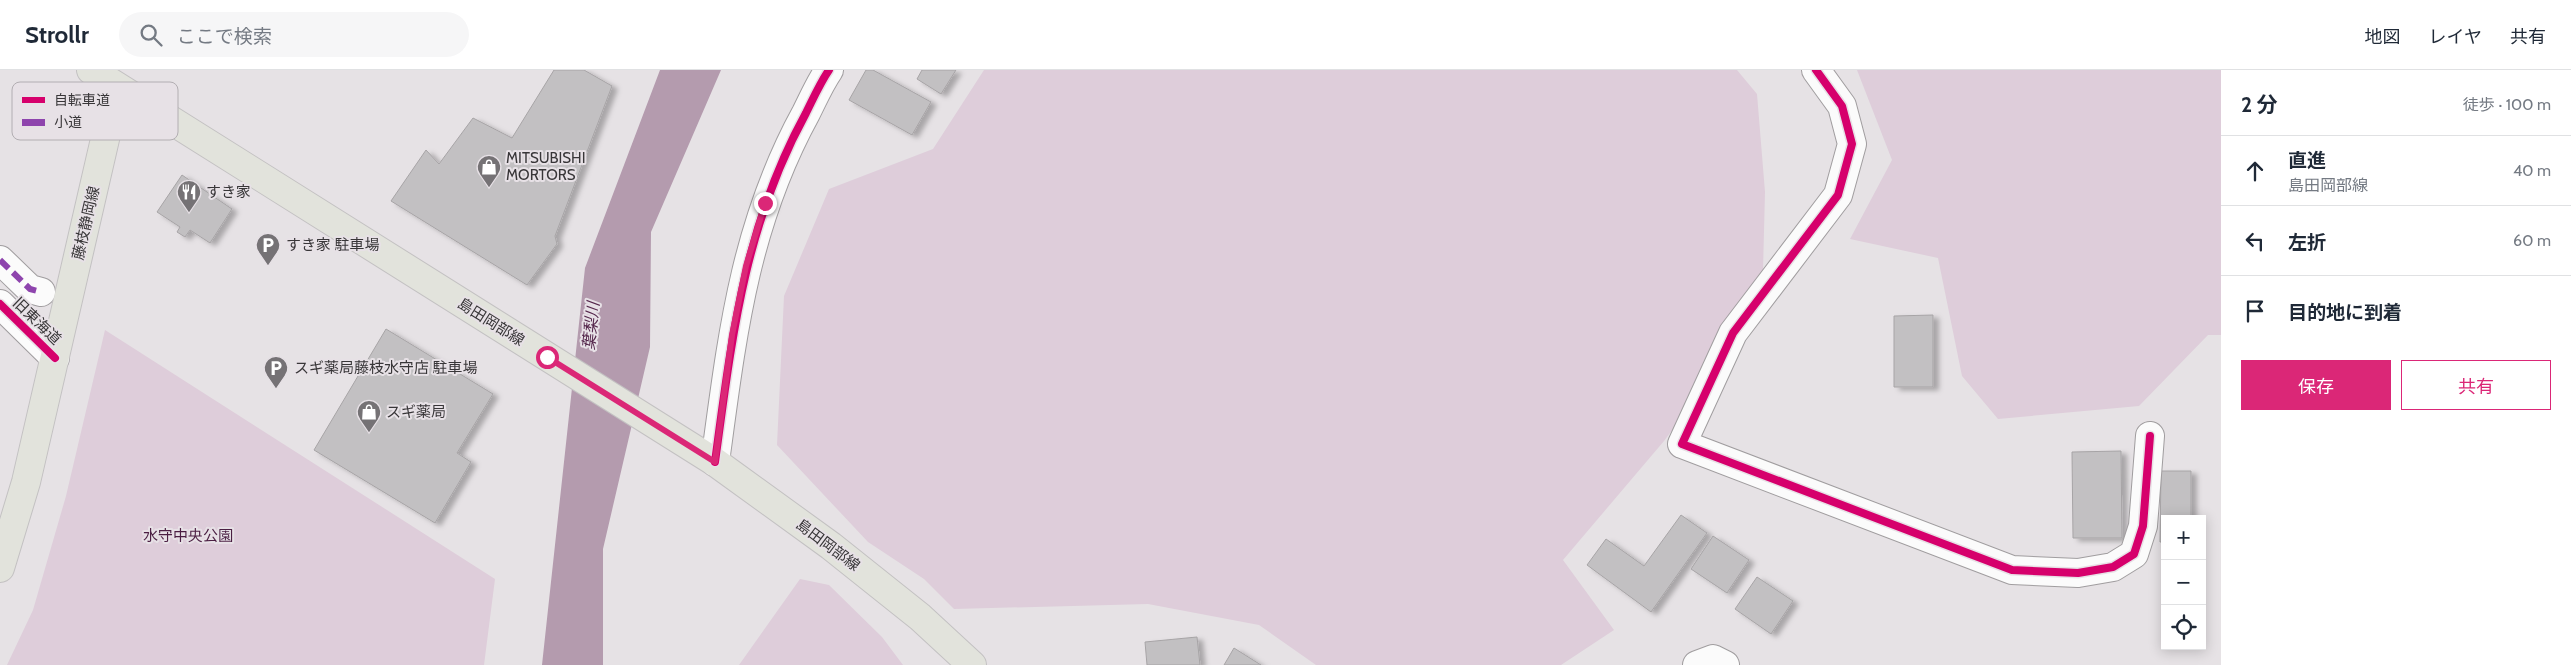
<!DOCTYPE html>
<html lang="ja">
<meta charset="utf-8">
<style>
:root{--surface:#fff;--page:#f6f6f7;--text:#1f2937;--muted:#747a83;--line:#e0e1e3;--accent:#db2777}
body{margin:0;font-family:Cabin,"Noto Sans JP",sans-serif;background:var(--page);color:var(--text)}
.controls{position:absolute;right:15px;bottom:15px;display:grid;overflow:hidden;border-radius:0px;box-shadow:0 2px 12px #0003}
.controls button{width:45px;height:45px;display:grid;place-items:center;padding:0;border:0;border-bottom:1px solid var(--line);background:var(--surface);color:var(--text);font:25px sans-serif}
.stop{position:absolute;width:15px;height:15px;margin:-11px;border:4px solid #db2777;border-radius:50%;background:#fff}
.stop.end{background:#db2777;border-color:#fff;box-shadow:0 1px 5px #0008}
.list{margin:0;padding:0;list-style:none}
h2{display:flex;justify-content:space-between;align-items:center;height:65px;margin:0;padding:0 20px;font-size:21px}
h2 small{font-size:16px;font-weight:400;color:var(--muted)}
.list li{display:grid;grid-template-columns:32px 1fr auto;gap:15px;align-items:center;box-sizing:border-box;height:70px;padding:0 20px;border-top:1px solid var(--line)}
.list b{display:block;font-size:19px;white-space:nowrap}
.list p{margin:0;font-size:16px;white-space:nowrap;color:var(--muted)}
.list em{font-size:16px;font-style:normal;color:var(--muted)}
.actions{display:flex;gap:10px;padding:15px 20px}
.actions a{flex:1;padding:11px 0;border:1px solid var(--accent);border-radius:0px;text-align:center;font-size:18px;color:var(--accent)}
.actions .main{background:var(--accent);color:#fff}
.icon{flex:none;width:28px;height:28px;fill:none;stroke:currentColor;stroke-width:2;stroke-linecap:round;stroke-linejoin:round}
.map{position:relative;flex:none;width:2221px;height:595px;overflow:hidden}
header{display:flex;align-items:center;gap:30px;box-sizing:border-box;height:70px;padding:0 25px;background:var(--surface);border-bottom:1px solid var(--line)}
header strong{font-size:24px}
nav{display:flex;gap:28px;margin-inline-start:auto;font-size:18px}
.search{width:350px;height:45px;background:var(--page);display:flex;align-items:center;gap:12px;box-sizing:border-box;padding:0 18px;border-radius:28px;color:var(--muted);font-size:19px}
main{display:flex}
aside{flex:1;background:var(--surface)}
.map>svg:first-child{display:block}
.green{fill:#decdda}
.water{fill:#b49bae}
.building{fill:#c2c0c2;stroke:#a7a4a6;filter:url(#shadow)}
.lines{fill:none;stroke-linecap:round;stroke-linejoin:round}
.minor-casing{stroke:#a09d9f;stroke-width:30}
.major-casing{stroke:#c3c1c2;stroke-width:30}
.minor{stroke:#fbfbfb;stroke-width:28}
.major{stroke:#e2e3dc;stroke-width:28}
.quiet{stroke:#8e44ad;stroke-width:6;stroke-dasharray:12 6;stroke-linecap:butt}
.cycleway-casing{stroke:#e7e1e6;stroke-width:11}
.cycleway{stroke:#d6006c;stroke-width:8}
.route{stroke:#db2777;stroke-width:6}
.labels{text-anchor:middle;dominant-baseline:central;stroke-width:4;stroke-linejoin:round;paint-order:stroke}
.poi-label{font-size:15px;fill:#383638;stroke:#e7e1e6;text-anchor:start}
.street-label{font-size:15px;fill:#383638;stroke:#e7e1e6}
.park-label{font-size:15px;fill:#4b1f43;stroke:#e7e1e6}
.water-label{font-size:16px;font-style:italic;fill:#55274c;stroke:#e7e1e6}
.key{fill:#e7e1e6;stroke:#b2aeb2;stroke-width:1}
.key-label{font-size:14px;fill:#383638}
</style>
<header>
<strong>Strollr</strong>
<div class="search"><svg class="icon" aria-label="search" viewBox="0 0 24 24"><circle cx="10" cy="10" r="6"/><path d="M15 15l6 6"/></svg>ここで検索</div>
<nav><a>地図</a><a>レイヤ</a><a>共有</a></nav>
</header>
<main>
<div class="map">
<svg width="2221" height="595" viewBox="0 0 2221 595">
<defs>
<filter id="shadow"><feDropShadow dx="5.5" dy="3" stdDeviation="2.5" flood-color="#0004"/></filter>
</defs>
<rect width="100%" height="100%" fill="#e6e2e5"/>
<!-- green -->
<path class="green" d="M984,0H1737L1757,24L1765,122L1762,240L1664,371L1563,490L1614,560L1561,595H1316L1259,555L1148,534L954,539L924,509L868,472L777,375L784,226L829,119L933,79Z
M1857,0H2221V265H2208L2139,336L1998,349L1962,306L1938,188L1850,169L1892,90Z
M105,260L495,509L484,595H7L33,540L66,426Z
M800,509L829,515L882,567L903,595H739Z"/>
<!-- water -->
<path class="water" d="M660,0H721L651,162L650,277L603,479V595H542L585,198Z"/>
<!-- building -->
<path class="building" d="M554,0H584L612,16L555,166L557,174L527,215L391,131L426,80L439,94L473,48L512,68Z
M866,0H873L931,32L912,65L849,30Z
M922,0H956L941,24L917,9Z
M182,105L232,139L210,173L190,160L185,167L177,162L180,157L157,142Z
M1933,245V317H1894V246Z
M386,259L493,324L457,383L471,392L435,453L314,380Z
M2121,381L2122,468H2073L2072,382Z
M2161,401H2191V449H2165V472H2160Z
M1681,445L1707,463L1651,542L1587,495L1606,469L1644,496Z
M1713,466L1749,490L1727,523L1691,499Z
M1757,507L1793,531L1771,564L1735,539Z
M1197,567L1200,595H1147L1145,572Z
M1234,578L1261,595H1224Z"/>
<g class="lines">
<!-- minor casing -->
<g class="minor-casing">
<path id="minor" d="M1816,0L1842,36L1852,74L1838,125L1733,263L1682,374L2012,500L2078,503L2113,497L2134,484L2143,456L2150,366
M0,190L30,219L41,222
M0,234L55,288
M715,392C732,267 744,156 806,43C813,29 820,13 829,0
M1697,595L1713,589L1725,595"/>
</g>
<!-- major casing -->
<g class="major-casing">
<path id="major" d="M91,0L715,392L831,476L920,547L972,595
M0,498L26,412L117,17"/>
</g>
<!-- minor -->
<use href="#minor" class="minor"/>
<!-- major -->
<use href="#major" class="major"/>
<!-- quiet -->
<path class="quiet" d="M0,190L30,219L41,222"/>
<!-- cycleway casing -->
<g class="cycleway-casing">
<path id="cycleway" d="M1816,0L1842,36L1852,74L1838,125L1733,263L1682,374L2012,500L2078,503L2113,497L2134,484L2143,456L2150,366
M0,234L55,288
M715,392C732,267 744,156 806,43C813,29 820,13 829,0"/>
</g>
<!-- cycleway -->
<use href="#cycleway" class="cycleway"/>
</g>
<g class="lines">
<!-- route -->
<path class="route" d="M547,287L715,392L732,265L746,196L765,133"/>
</g>
<!-- icons -->
<defs>
<g id="shop-pin" transform="scale(1.25)"><path d="M0 17L-7.5 6A9.5 9.5 0 1 1 7.5 6Z" fill="#757275" stroke="#e7e1e6"/><path d="M-5-2.5h2.3a2.7 3.5 0 0 1 5.4 0H5L5.5 6h-11ZM-1.5-2.5h3a1.5 2.3 0 0 0-3 0Z" fill="#fff"/></g>
<g id="restaurant-pin" transform="scale(1.25)"><path d="M0 17L-7.5 6A9.5 9.5 0 1 1 7.5 6Z" fill="#757275" stroke="#e7e1e6"/><path d="M-5-6h1v4h1v-4h1v4h1v-4h1v5L-1.5 .5V6h-2V.5L-5-1ZM5-6V6H3V1.5H1.5Q1.5-4 5-6Z" fill="#fff"/></g>
<g id="parking-pin" transform="scale(1.25)"><path d="M0 17L-7.5 6A9.5 9.5 0 1 1 7.5 6Z" fill="#757275" stroke="#e7e1e6"/><path d="M-3.5-5.5H1a3.5 3.5 0 0 1 0 7H-1V5.5H-3.5ZM-1-3.4V-.6H.8a1.4 1.4 0 0 0 0-2.8Z" fill="#fff"/></g>
</defs>
<g fill-rule="evenodd">
<use href="#shop-pin" x="489" y="97"/>
<use href="#restaurant-pin" x="189" y="122"/>
<use href="#parking-pin" x="268" y="175"/>
<use href="#parking-pin" x="276" y="298"/>
<use href="#shop-pin" x="369" y="342"/>
</g>
<g class="labels">
<!-- poi labels -->
<g class="poi-label">
<text x="506" y="88">MITSUBISHI<tspan x="506" dy="17">MORTORS</tspan></text>
<text x="206" y="122">すき家</text>
<text x="286" y="175">すき家 駐車場</text>
<text x="294" y="298">スギ薬局藤枝水守店 駐車場</text>
<text x="386" y="342">スギ薬局</text>
</g>
<!-- street labels -->
<g class="street-label">
<text transform="translate(86 153) rotate(-77)">藤枝静岡線</text>
<text transform="translate(37 251) rotate(44)">旧東海道</text>
<text transform="translate(491 252) rotate(32)">島田岡部線</text>
<text transform="translate(828 475) rotate(37)">島田岡部線</text>
</g>
<!-- park labels -->
<g class="park-label">
<text x="188" y="466">水守中央公園</text>
</g>
<!-- water labels -->
<g class="water-label">
<text transform="translate(591 256) rotate(-84)">葉梨川</text>
</g>
</g>
<!-- legend -->
<rect x="12" y="12" width="166" height="58" rx="8" class="key"/>
<rect x="22" y="27" width="23" height="6" fill="#d6006c"/>
<rect x="22" y="49" width="23" height="7" fill="#8e44ad"/>
<g class="key-label">
<text x="54" y="35">自転車道</text>
<text x="54" y="57">小道</text>
</g>
</svg>
<div class="controls">
<button>+</button>
<button>−</button>
<button><svg class="icon" aria-label="locate" viewBox="0 0 24 24"><circle cx="12" cy="12" r="6"/><path d="M12 2v4M12 18v4M2 12h4M18 12h4"/></svg></button>
</div>
<div class="stop" style="left:547px;top:287px"></div>
<div class="stop end" style="left:765px;top:133px"></div>
</div>
<aside>
<h2>2 分<small>徒歩 · 100 m</small></h2>
<ul class="list">
<li><svg class="icon" aria-label="ahead" viewBox="0 0 24 24"><path d="M12 20V5M6 11l6-6 6 6"/></svg><div><b>直進</b><p>島田岡部線</p></div><em>40 m</em></li>
<li><svg class="icon" aria-label="left" viewBox="0 0 24 24"><path d="M17 20v-9H6M10 6l-5 5 5 5"/></svg><div><b>左折</b></div><em>60 m</em></li>
<li><svg class="icon" aria-label="arrive" viewBox="0 0 24 24"><path d="M6 21V4h12l-3 4 3 4H6"/></svg><div><b>目的地に到着</b></div></li>
</ul>
<div class="actions"><a class="main">保存</a><a>共有</a></div>
</aside>
</main>
